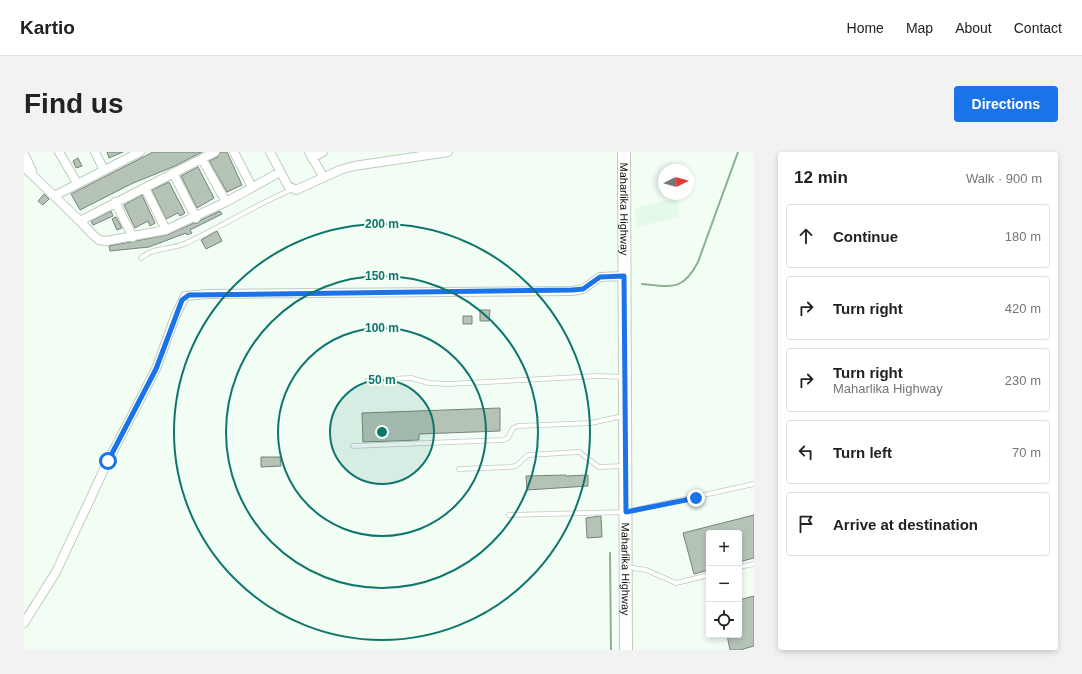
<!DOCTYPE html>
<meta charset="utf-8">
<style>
:root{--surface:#fff;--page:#f2f2f2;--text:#222;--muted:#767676;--line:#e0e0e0;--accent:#1a73e8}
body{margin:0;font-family:Arial,sans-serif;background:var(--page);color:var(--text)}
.controls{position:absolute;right:12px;bottom:12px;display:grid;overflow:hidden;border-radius:4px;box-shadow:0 2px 6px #0003}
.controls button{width:36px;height:36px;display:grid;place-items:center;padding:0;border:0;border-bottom:1px solid var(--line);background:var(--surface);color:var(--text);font:20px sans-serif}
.compass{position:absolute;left:634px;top:12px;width:36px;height:36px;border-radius:50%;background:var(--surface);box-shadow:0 2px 6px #0003;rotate:84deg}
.stop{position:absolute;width:12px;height:12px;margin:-9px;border:3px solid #1a73e8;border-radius:50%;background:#fff}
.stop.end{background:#1a73e8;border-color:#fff;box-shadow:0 1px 4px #0008}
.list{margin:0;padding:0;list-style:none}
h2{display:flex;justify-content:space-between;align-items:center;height:52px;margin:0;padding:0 16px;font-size:17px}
h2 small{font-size:13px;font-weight:400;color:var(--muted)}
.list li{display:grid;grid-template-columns:26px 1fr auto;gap:12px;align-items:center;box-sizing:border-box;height:64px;margin:0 8px 8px;padding:0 8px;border:1px solid var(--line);border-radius:4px}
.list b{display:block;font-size:15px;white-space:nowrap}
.list p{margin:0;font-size:13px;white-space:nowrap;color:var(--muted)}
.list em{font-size:13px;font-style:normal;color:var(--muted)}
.icon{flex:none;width:22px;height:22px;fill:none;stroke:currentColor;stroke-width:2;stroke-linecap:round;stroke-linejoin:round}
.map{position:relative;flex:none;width:730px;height:498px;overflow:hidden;border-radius:4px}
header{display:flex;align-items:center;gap:24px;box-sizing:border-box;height:56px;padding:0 20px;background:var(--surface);border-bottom:1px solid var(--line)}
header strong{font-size:19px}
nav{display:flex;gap:22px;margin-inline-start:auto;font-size:14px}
.intro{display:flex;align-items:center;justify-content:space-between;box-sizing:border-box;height:96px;padding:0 24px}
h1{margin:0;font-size:28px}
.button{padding:10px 18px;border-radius:4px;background:var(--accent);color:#fff;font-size:14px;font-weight:700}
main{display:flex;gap:24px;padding:0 24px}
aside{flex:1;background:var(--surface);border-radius:4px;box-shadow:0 2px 6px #0003}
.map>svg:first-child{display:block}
.built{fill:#e4f9e7}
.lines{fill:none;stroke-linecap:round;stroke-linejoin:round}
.stream{stroke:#8ab292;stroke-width:2}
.building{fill:#b5c3b7;stroke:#768378}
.lane-casing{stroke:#beccc0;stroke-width:5.5}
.street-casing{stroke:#beccc0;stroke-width:10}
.primary-casing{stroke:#beccc0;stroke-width:14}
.lane{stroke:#fff;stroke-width:4}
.street{stroke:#fff;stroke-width:8}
.primary{stroke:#fff;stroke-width:12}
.route{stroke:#1a73e8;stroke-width:5}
.ring{fill:none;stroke:#0f766e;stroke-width:2}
.labels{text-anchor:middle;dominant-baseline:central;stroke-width:4;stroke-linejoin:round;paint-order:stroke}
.street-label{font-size:11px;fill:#0b0f0b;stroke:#f2fef4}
.centre{fill:#0f766e;stroke:#f2fef4;stroke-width:2}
.ring-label{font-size:12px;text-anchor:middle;font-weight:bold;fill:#0f766e;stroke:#f2fef4;stroke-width:4;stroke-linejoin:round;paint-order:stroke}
</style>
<header>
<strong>Kartio</strong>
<nav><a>Home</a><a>Map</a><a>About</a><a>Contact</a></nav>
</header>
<div class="intro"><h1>Find us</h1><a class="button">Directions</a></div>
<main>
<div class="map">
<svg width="730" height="498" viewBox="0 0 730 498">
<rect width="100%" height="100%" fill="#f2fef4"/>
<!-- built -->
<path class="built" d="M652,46L656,65L612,75L611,56Z"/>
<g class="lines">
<!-- stream -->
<path class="stream" d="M618,132C648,135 659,139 674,110L714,0
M586,401L587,498"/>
</g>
<!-- building -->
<path class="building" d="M83,0H99L85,6Z
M129,0H178L151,14L107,32L56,58L47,42Z
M196,0H203L218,33L203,40L185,9L194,5Z
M54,6L58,14L52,16L49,9Z
M174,15L190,46L173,56L157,24Z
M145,30L161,61L156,64L154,61L142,67L128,38Z
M20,42L25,47L19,53L14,49Z
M118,43L131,71L126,74L124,69L111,76L100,53Z
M87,59L89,64L69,73L67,69Z
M196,59L198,62L166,78L168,81L163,83L162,81L125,95L86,99L85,94L143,83L170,71H174L177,68Z
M92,65L98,76L93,78L88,67Z
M193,79L198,89L182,97L177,88Z
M456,158H466L465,169H456Z
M439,164H448V172H439Z
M476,256V279L395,282V288L339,290L338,261Z
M237,305H256L257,314L237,315Z
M542,323V324L564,323V334L503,338L502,324Z
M730,363V406L715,410V381H685V418L670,422L659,381Z
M577,364L578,385L563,386L562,366Z
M730,444V494L716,498H706L703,483H715V448Z"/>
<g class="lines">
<!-- lane casing -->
<g class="lane-casing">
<path id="lane" d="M117,106C130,95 145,98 160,92C197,75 231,53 269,37
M344,228L387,226L405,231L424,232L574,224L600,225
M329,294L478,288L484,286L489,276L494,274L567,271L599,264
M435,317L485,315L492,314L504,303L555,300L575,315L599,314
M485,363L602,360L730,332
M603,415L622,418L652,431L685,423
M715,415L730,412"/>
</g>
<!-- street casing -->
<g class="street-casing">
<path id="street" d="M35,0L53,31
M71,0L80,18
M210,0L228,35
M246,0L264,34L272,38L316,18L330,14L424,0
M285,0L300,26
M0,2L8,19
M288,6L299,0
M178,7L202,50
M0,15L56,69L68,82L75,88L82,89L142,78L202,50L256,20
M149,21L172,66
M121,36L142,78
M30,44L116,0
M91,50L109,85
M56,69L191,0
M0,471L32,420L84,309L132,217L151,165L161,144L184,142L548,139L559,137L576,125L600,124"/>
</g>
<!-- primary casing -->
<g class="primary-casing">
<g id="primary">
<path id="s1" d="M600,0L602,498"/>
</g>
</g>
<!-- lane -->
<use href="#lane" class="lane"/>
<!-- street -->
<use href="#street" class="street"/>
<!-- primary -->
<use href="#primary" class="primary"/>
</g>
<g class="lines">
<!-- route -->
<path class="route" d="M84,309L132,217L158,148L165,143L548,138L559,137L576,125L600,124L602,360L672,346"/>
</g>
<!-- distance rings -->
<circle cx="358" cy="280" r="52" fill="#0f766e" fill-opacity=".12"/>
<g class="ring">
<circle cx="358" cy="280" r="52"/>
<circle cx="358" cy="280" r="104"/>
<circle cx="358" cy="280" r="156"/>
<circle cx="358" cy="280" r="208"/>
</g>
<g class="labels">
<!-- street labels -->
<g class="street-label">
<text stroke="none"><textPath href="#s1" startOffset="57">Maharlika Highway</textPath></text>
<text stroke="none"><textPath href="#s1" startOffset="417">Maharlika Highway</textPath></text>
</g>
</g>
<circle cx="358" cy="280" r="6" class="centre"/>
<g class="ring-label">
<text x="358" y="76">200 m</text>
<text x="358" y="128">150 m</text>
<text x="358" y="180">100 m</text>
<text x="358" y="232">50 m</text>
</g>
</svg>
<div class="controls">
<button>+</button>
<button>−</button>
<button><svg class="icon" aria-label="locate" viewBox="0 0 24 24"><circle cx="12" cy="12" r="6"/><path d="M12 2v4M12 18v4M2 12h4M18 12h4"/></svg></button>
</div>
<svg class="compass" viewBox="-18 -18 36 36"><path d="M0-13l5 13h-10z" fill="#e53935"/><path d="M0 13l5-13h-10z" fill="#767676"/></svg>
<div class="stop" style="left:84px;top:309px"></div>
<div class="stop end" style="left:672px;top:346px"></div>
</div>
<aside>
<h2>12 min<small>Walk · 900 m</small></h2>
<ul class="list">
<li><svg class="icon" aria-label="ahead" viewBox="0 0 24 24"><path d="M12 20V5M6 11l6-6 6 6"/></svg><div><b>Continue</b></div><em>180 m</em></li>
<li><svg class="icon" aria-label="right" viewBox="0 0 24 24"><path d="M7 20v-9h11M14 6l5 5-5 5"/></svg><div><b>Turn right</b></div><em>420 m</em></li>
<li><svg class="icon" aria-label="right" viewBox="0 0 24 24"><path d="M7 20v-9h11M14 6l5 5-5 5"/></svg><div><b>Turn right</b><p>Maharlika Highway</p></div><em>230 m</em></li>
<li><svg class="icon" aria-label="left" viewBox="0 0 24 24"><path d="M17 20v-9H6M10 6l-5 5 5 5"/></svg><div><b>Turn left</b></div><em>70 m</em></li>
<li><svg class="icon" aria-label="arrive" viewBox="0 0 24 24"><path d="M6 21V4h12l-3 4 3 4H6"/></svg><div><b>Arrive at destination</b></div></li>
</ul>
</aside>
</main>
